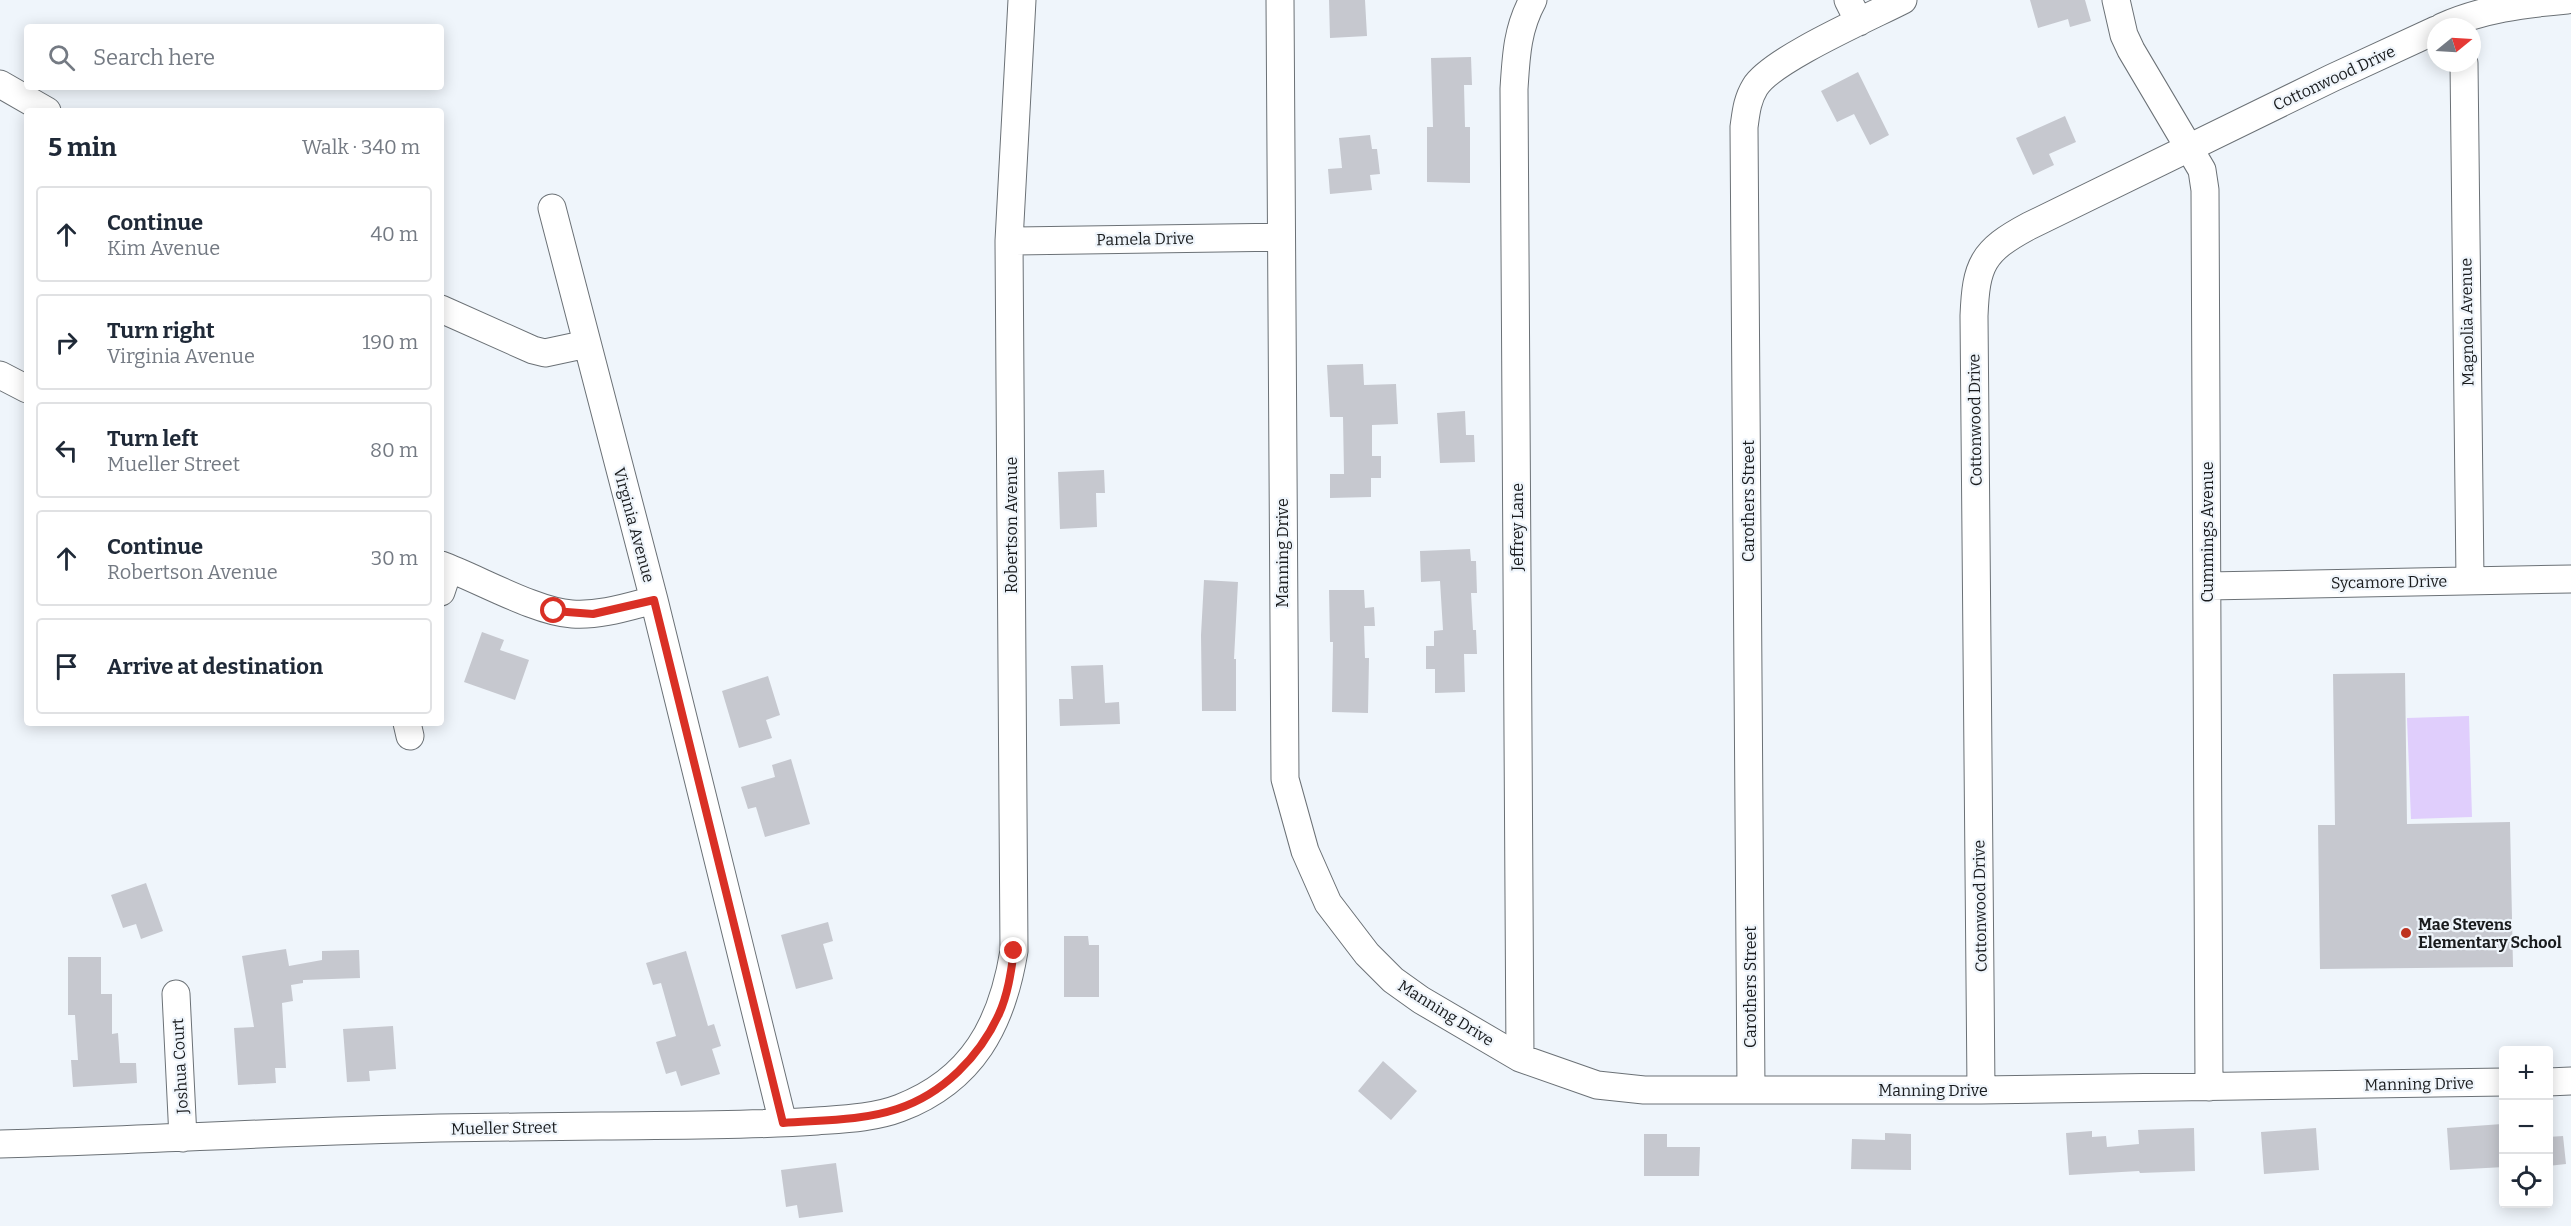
<!DOCTYPE html>
<meta charset="utf-8">
<style>
:root{--surface:#fff;--page:#f6f6f7;--text:#1f2937;--muted:#747a83;--line:#e0e1e3}
body{margin:0;font-family:Bitter,serif;background:var(--page);color:var(--text)}
.controls{position:absolute;right:18px;bottom:18px;display:grid;overflow:hidden;border-radius:6px;box-shadow:0 3px 15px #0003}
.controls button{width:54px;height:54px;display:grid;place-items:center;padding:0;border:0;border-bottom:2px solid var(--line);background:var(--surface);color:var(--text);font:30px sans-serif}
.compass{position:absolute;left:2427px;top:18px;width:54px;height:54px;border-radius:50%;background:var(--surface);box-shadow:0 3px 15px #0003;rotate:72deg}
.stop{position:absolute;width:18px;height:18px;margin:-14px;border:4px solid #d93025;border-radius:50%;background:#fff}
.stop.end{background:#d93025;border-color:#fff;box-shadow:0 2px 6px #0008}
.list{margin:0;padding:0;list-style:none}
h2{display:flex;justify-content:space-between;align-items:center;height:78px;margin:0;padding:0 24px;font-size:26px}
h2 small{font-size:20px;font-weight:400;color:var(--muted)}
.list li{display:grid;grid-template-columns:39px 1fr auto;gap:18px;align-items:center;box-sizing:border-box;height:96px;margin:0 12px 12px;padding:0 12px;border:2px solid var(--line);border-radius:6px}
.list b{display:block;font-size:22px;white-space:nowrap}
.list p{margin:0;font-size:20px;white-space:nowrap;color:var(--muted)}
.list em{font-size:20px;font-style:normal;color:var(--muted)}
.icon{flex:none;width:33px;height:33px;fill:none;stroke:currentColor;stroke-width:2;stroke-linecap:round;stroke-linejoin:round}
.map{position:relative;flex:none;width:2571px;height:1226px;overflow:hidden}
.search{position:absolute;background:var(--surface);box-shadow:0 3px 15px #0003;left:24px;top:24px;width:420px;height:66px;display:flex;align-items:center;gap:15px;box-sizing:border-box;padding:0 21px;border-radius:6px;color:var(--muted);font-size:22px}
.panel{position:absolute;background:var(--surface);box-shadow:0 3px 15px #0003;left:24px;top:108px;width:420px;height:618px;border-radius:6px}
.map>svg:first-child{display:block}
.green{fill:#e0cefc}
.building{fill:#c6c8cf}
.lines{fill:none;stroke-linecap:round;stroke-linejoin:round}
.minor-casing{stroke:#6b7176;stroke-width:29}
.minor{stroke:#fff;stroke-width:27}
.route{stroke:#d93025;stroke-width:8}
.poi-dot{fill:#be321f;stroke:#eff5fb;stroke-width:2}
.labels{text-anchor:middle;dominant-baseline:central;stroke-width:4.5;stroke-linejoin:round;paint-order:stroke}
.street-label{font-size:16px;fill:#191b1d;stroke:#eff5fb}
.poi-label{font-size:16px;font-weight:bold;fill:#191b1d;stroke:#eff5fb;text-anchor:start}
</style>
<div class="map">
<svg width="2571" height="1226" viewBox="0 0 2571 1226">
<rect width="100%" height="100%" fill="#eff5fb"/>
<!-- green -->
<path class="green" d="M2469,716L2472,817L2411,819L2407,718Z"/>
<!-- building -->
<path class="building" d="M1329,0H1365L1367,36L1330,38Z
M2030,0H2085L2091,21L2070,27L2068,19L2038,28Z
M1471,57L1472,85H1464L1465,127H1470V183L1427,182V127H1433L1431,58Z
M1858,72L1889,135L1870,145L1854,114L1837,122L1821,91Z
M2065,116L2076,142L2049,154L2054,165L2033,175L2016,138Z
M1370,135L1372,149H1377L1380,174L1370,175L1372,190L1330,194L1328,169L1342,168L1339,138Z
M1363,364L1364,385L1396,384L1398,424L1372,425V456H1381V478H1371V497L1330,498V474H1344L1343,417H1330L1327,365Z
M1465,411L1466,435H1474L1475,462L1440,463L1437,413Z
M1104,470L1105,493H1096L1097,527L1060,529L1058,472Z
M1470,549L1471,561H1476L1477,593H1471L1473,630H1476L1477,654H1464L1465,692L1435,693V669H1426V646H1434V631L1443,630L1440,581L1421,582L1420,551Z
M1204,580L1238,582L1234,659H1236V711H1202L1201,635Z
M1329,590H1364L1365,608L1374,607L1375,626H1364L1365,658H1369L1368,713L1332,712L1333,642H1330Z
M482,632L504,640L500,650L529,660L515,700L464,682Z
M1103,665L1105,703L1119,702L1120,724L1060,726L1059,699H1073L1071,666Z
M2405,673L2407,824L2510,822L2513,967L2320,969L2318,825H2335L2333,674Z
M768,676L780,715L766,720L772,738L739,748L722,691Z
M791,759L810,824L765,837L756,807L748,809L741,787L775,777L772,765Z
M146,883L163,931L141,939L136,924L123,928L111,895Z
M828,922L833,941L823,944L833,979L796,989L781,935Z
M1064,936H1088L1089,945H1099V997H1064Z
M286,949L289,966L322,960V951L359,950L360,978L303,980V983L291,985L293,1001L282,1003L286,1068H275L276,1083L238,1085L234,1028L254,1027L242,956Z
M686,951L708,1026L714,1024L721,1046L712,1049L720,1074L681,1086L676,1071L666,1074L656,1042L676,1036L661,983L653,985L646,963Z
M68,957H101V994H112V1034L118,1033L120,1063H136L137,1083L73,1087L71,1060H78L75,1015H68Z
M393,1026L396,1069L369,1071L370,1081L347,1082L343,1029Z
M1383,1061L1417,1091L1391,1120L1358,1091Z
M2502,1124L2504,1167L2450,1170L2447,1128Z
M2194,1128L2195,1171L2140,1173L2139,1171L2069,1175L2066,1133L2092,1131V1137L2106,1136L2107,1147L2139,1144L2138,1130Z
M2316,1128L2319,1170L2264,1174L2261,1132Z
M1885,1133L1911,1134V1170L1851,1169L1852,1139L1885,1140Z
M1644,1134H1667V1147H1700L1699,1176H1644Z
M2563,1136L2566,1164L2548,1166V1137Z
M836,1163L843,1212L799,1218L797,1205L786,1207L781,1170Z"/>
<g class="lines">
<!-- minor casing -->
<g class="minor-casing">
<path id="minor" d="M1280,0L1285,779L1305,851L1328,903L1367,954L1393,980L1421,1000L1520,1058L1597,1085L1644,1090H1981L2504,1082
M1848,0L1859,22
M2116,0L2124,35L2131,50L2202,170L2205,190L2209,1087
M2442,27C2482,9 2523,4 2567,0
M2464,63L2470,580
M0,84L47,111
M552,208L654,600L783,1123
M1009,241L1281,237
M441,309L533,350L545,353L587,344
M0,375L27,389
M441,565C477,578 536,612 572,614C600,616 627,607 654,600
M2207,586L2571,579
M441,592L449,568
M407,723L410,736
M176,994L183,1138
M1520,1058L1514,89C1516,57 1517,29 1533,0
M2548,1082L2571,1081
M1751,1090L1744,127C1746,113 1747,100 1755,87C1771,60 1870,17 1903,0
M1981,1090L1974,316C1976,265 1982,251 2029,226L2332,78L2436,30
M0,1144C146,1140 293,1131 439,1128C493,1127 547,1127 601,1126C673,1125 745,1126 817,1121C845,1119 874,1118 900,1108C973,1080 1002,1024 1014,951L1009,241L1022,0"/>
</g>
<!-- minor -->
<use href="#minor" class="minor"/>
</g>
<g class="lines">
<!-- route -->
<path class="route" d="M554,611L593,614L654,600L783,1123C821,1120 861,1121 897,1109C943,1094 980,1056 999,1014C1008,994 1011,972 1014,951"/>
</g>
<!-- markers -->
<circle class="poi-dot" cx="2406" cy="933" r="6"/>
<g class="labels">
<!-- street labels -->
<g class="street-label">
<text transform="translate(2334 78) rotate(-25)">Cottonwood Drive</text>
<text transform="translate(1145 239) rotate(-1)">Pamela Drive</text>
<text transform="translate(2467 322) rotate(-91)">Magnolia Avenue</text>
<text transform="translate(1975 420) rotate(-91)">Cottonwood Drive</text>
<text transform="translate(1748 501) rotate(-90)">Carothers Street</text>
<text transform="translate(634 525) rotate(75)">Virginia Avenue</text>
<text transform="translate(1011 525) rotate(-90)">Robertson Avenue</text>
<text transform="translate(1517 527) rotate(-90)">Jeffrey Lane</text>
<text transform="translate(2207 532) rotate(-90)">Cummings Avenue</text>
<text transform="translate(1282 553) rotate(-90)">Manning Drive</text>
<text transform="translate(2389 582) rotate(-1)">Sycamore Drive</text>
<text transform="translate(1980 906) rotate(-91)">Cottonwood Drive</text>
<text transform="translate(1750 987) rotate(-90)">Carothers Street</text>
<text transform="translate(1446 1013) rotate(32)">Manning Drive</text>
<text transform="translate(180 1066) rotate(-93)">Joshua Court</text>
<text transform="translate(2419 1084) rotate(-1)">Manning Drive</text>
<text x="1933" y="1090">Manning Drive</text>
<text transform="translate(504 1128) rotate(-1)">Mueller Street</text>
</g>
<!-- poi labels -->
<g class="poi-label">
<text x="2418" y="924">Mae Stevens<tspan x="2418" dy="18">Elementary School</tspan></text>
</g>
</g>
</svg>
<div class="controls">
<button>+</button>
<button>−</button>
<button><svg class="icon" aria-label="locate" viewBox="0 0 24 24"><circle cx="12" cy="12" r="6"/><path d="M12 2v4M12 18v4M2 12h4M18 12h4"/></svg></button>
</div>
<svg class="compass" viewBox="-18 -18 36 36"><path d="M0-13l5 13h-10z" fill="#e53935"/><path d="M0 13l5-13h-10z" fill="#747a83"/></svg>
<div class="stop" style="left:554px;top:611px"></div>
<div class="stop end" style="left:1014px;top:951px"></div>
<div class="search"><svg class="icon" aria-label="search" viewBox="0 0 24 24"><circle cx="10" cy="10" r="6"/><path d="M15 15l6 6"/></svg>Search here</div>
<section class="panel">
<h2>5 min<small>Walk · 340 m</small></h2>
<ul class="list">
<li><svg class="icon" aria-label="ahead" viewBox="0 0 24 24"><path d="M12 20V5M6 11l6-6 6 6"/></svg><div><b>Continue</b><p>Kim Avenue</p></div><em>40 m</em></li>
<li><svg class="icon" aria-label="right" viewBox="0 0 24 24"><path d="M7 20v-9h11M14 6l5 5-5 5"/></svg><div><b>Turn right</b><p>Virginia Avenue</p></div><em>190 m</em></li>
<li><svg class="icon" aria-label="left" viewBox="0 0 24 24"><path d="M17 20v-9H6M10 6l-5 5 5 5"/></svg><div><b>Turn left</b><p>Mueller Street</p></div><em>80 m</em></li>
<li><svg class="icon" aria-label="ahead" viewBox="0 0 24 24"><path d="M12 20V5M6 11l6-6 6 6"/></svg><div><b>Continue</b><p>Robertson Avenue</p></div><em>30 m</em></li>
<li><svg class="icon" aria-label="arrive" viewBox="0 0 24 24"><path d="M6 21V4h12l-3 4 3 4H6"/></svg><div><b>Arrive at destination</b></div></li>
</ul>
</section>
</div>
